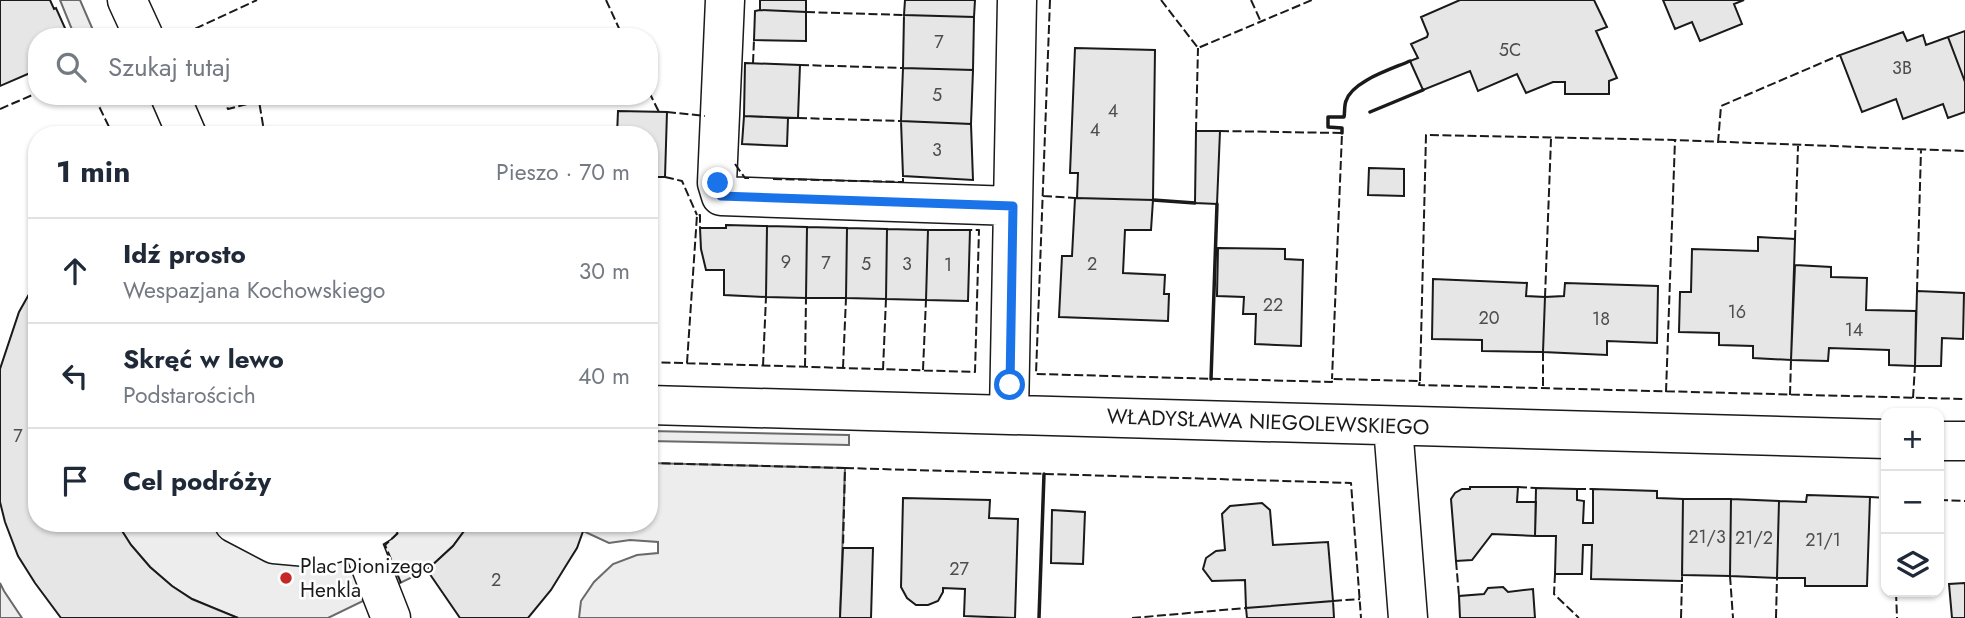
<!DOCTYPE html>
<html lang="pl">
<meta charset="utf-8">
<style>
:root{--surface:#fff;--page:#f2f2f3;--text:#1f2937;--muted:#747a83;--line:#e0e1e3}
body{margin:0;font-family:Jost,sans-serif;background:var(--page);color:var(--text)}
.controls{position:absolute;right:21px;bottom:21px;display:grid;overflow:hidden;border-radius:14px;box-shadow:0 2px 5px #0004}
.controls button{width:63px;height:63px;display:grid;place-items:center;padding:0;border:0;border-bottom:2px solid var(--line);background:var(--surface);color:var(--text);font:35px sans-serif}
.stop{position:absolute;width:21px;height:21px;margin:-16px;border:5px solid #1a73e8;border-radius:50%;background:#fff}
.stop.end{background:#1a73e8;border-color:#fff;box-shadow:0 2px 7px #0008}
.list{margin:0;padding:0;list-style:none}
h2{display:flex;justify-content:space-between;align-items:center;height:91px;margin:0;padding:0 28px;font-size:30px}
h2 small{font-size:23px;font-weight:400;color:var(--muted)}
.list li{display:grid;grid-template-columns:46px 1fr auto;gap:21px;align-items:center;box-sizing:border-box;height:105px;padding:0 28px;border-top:2px solid var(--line)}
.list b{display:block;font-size:26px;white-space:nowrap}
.list p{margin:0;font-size:23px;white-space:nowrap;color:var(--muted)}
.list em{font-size:23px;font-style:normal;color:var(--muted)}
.icon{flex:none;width:38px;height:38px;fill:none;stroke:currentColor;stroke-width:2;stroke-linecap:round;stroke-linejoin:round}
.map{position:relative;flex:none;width:1965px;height:618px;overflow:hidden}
.search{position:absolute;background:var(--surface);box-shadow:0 2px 5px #0004;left:28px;top:28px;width:630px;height:77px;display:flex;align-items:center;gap:18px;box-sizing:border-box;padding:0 24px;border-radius:28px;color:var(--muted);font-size:26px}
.panel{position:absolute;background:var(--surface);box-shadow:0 2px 5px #0004;left:28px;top:126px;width:630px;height:406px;border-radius:28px}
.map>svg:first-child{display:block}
.built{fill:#ededed;stroke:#6a6a6a;stroke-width:2}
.building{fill:#e6e6e6;stroke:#1a1a1a;stroke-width:2}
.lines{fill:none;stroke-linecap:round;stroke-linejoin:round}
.minor-casing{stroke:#1a1a1a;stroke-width:41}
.minor{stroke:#fff;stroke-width:38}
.fence{stroke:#1a1a1a;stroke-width:2;stroke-dasharray:9 3.5;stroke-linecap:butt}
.wall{stroke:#1a1a1a;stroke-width:3.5}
.route{stroke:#1a73e8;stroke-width:9}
.poi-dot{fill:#c62828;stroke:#fff;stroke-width:2.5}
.labels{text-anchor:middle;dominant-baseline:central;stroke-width:5;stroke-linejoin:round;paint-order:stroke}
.number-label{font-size:18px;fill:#4d4d4d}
.street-label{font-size:21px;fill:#1a1a1a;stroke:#fff}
.poi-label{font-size:21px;fill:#1a1a1a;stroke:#fff;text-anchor:start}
</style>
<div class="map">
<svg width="1965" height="618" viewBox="0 0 1965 618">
<rect width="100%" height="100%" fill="#fff"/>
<!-- built -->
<path class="built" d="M60,0H80L96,37H75Z
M649,431L849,435V445L649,441Z
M649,463L845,468L840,618H579L581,601L594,582L613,564L637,555L658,553V542L630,540L609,543L583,531L586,523H649Z
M117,523H470L453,546L427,570L328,618H238L213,608L192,599L172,586L150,567L131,545Z
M0,583L4,591L22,618H0Z"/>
<!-- building -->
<path class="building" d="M0,0H50L54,9L56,8L69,37H37V70L0,86Z
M760,0H806V12L760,10Z
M905,0H975L974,17L904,15Z
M1460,0H1594L1607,27L1596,31L1617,78L1609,81V94H1565V82H1553L1526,93L1517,74L1478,91L1470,71L1423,90L1410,61L1418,58L1411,44L1427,37L1428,34L1421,17Z
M1663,0H1744L1734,4L1742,24L1700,41L1692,22L1675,29Z
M760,10L806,12V41L754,40L755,11Z
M904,15L974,17L973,70L903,68Z
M1965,31V82L1948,37Z
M1903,32L1907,41L1923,35L1926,45L1948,37L1965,82V112L1948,118L1943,104L1903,119L1896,99L1862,112L1840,55Z
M1075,48L1155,50L1153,200L1077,198L1078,173H1070Z
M745,63L800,65L798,118L744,116Z
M903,68L973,70L971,124L901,121Z
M618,111L667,112L665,177H649V135H617Z
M744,116L788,118L787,146L742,144Z
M901,121L971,124L973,180L903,176Z
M294,128L338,129L373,135H265L264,131Z
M1196,131H1220L1217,204L1195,203Z
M1369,168L1404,169V196L1368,195Z
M1075,198L1153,200L1151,230H1125L1123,273L1165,275L1164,294H1169L1168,321L1059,317L1062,256H1072Z
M726,225L767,226L766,297L724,295V270H706L701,249L700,228H726Z
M767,226L807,227L806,298L766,297Z
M807,227L847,228L846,298H806Z
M847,228L887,229L886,299L846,298Z
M887,229L928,230L926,300L886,299Z
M928,230H970L968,301L926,300Z
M1758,237L1795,239L1791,360L1753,358V346L1719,345V333L1679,332L1680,292H1691L1692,249L1758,251Z
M1218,248L1285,249V259L1303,260L1301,346L1255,344L1256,314H1243L1244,297L1217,296Z
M1795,265L1831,267V277L1867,278L1866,310L1916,311L1915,366L1889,365V350L1829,348L1828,361L1791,360Z
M1433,279L1527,283L1526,296L1545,297L1543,352L1482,351V340L1432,339Z
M37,280V523H117L131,545L150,567L172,586L192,599L238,618H61L35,583L18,556L5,522L0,502V369L19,312Z
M1565,283L1658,286L1657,343L1607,341V355L1543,352L1545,297L1564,296Z
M1917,291L1964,293L1963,339L1942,338L1941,366H1915Z
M1470,487H1518L1517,502H1536L1535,536L1492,534L1472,560L1456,561L1451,499L1455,493L1462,489H1470Z
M1536,488L1577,489V500L1584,501L1583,523H1593V489L1657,491V498L1683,499L1682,581L1591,579L1592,545H1583L1582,574H1555L1556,536H1535Z
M1807,495L1870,497L1867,586H1805V578H1777L1779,501L1806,502Z
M903,498L990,500L989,518L1018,519L1015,618L964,616L965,589L943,588V592L938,601L928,605H916L907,598L901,587Z
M1683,499H1731L1730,576L1682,575Z
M1731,499L1779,501L1777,578L1730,576Z
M1262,503L1270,510L1273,545L1328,542L1333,601L1246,608L1245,580L1212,581L1203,569L1206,558L1216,551L1225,550L1222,514L1230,506Z
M1052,510L1085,512L1083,564L1051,563Z
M470,523H586L577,548L567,564L551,590L528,618H460L427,570L453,546Z
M843,548H873L871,618H840Z
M1965,583V618H1952L1949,584Z
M1503,587L1508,592L1533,589L1535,618H1460L1459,596L1484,594L1488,588Z
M1333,601L1334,618H1247L1246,608Z"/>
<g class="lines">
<!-- minor casing -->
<g class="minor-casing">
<path id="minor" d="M127,0L144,37
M725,0L717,183L721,196L1013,206
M170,96L187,135
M649,405L1886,439
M1009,414L1017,0
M1393,426L1408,618
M1939,441H1965
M234,523L274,544L318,548L359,536L380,523
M359,536L391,618"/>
</g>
<!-- minor -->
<use href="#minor" class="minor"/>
<!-- fence -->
<path class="fence" d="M606,0L623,37
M1050,0L1036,374L1332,382V379L1420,381L1419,385L1460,386L1965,399
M1161,0L1198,48L1312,0
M1251,0L1261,22
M806,12L904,15
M193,37L190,31L257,0
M753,63L754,40
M800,65L903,68
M649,92L659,112
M94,96L113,135
M222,96L228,109L259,101L264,131
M0,109L37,93
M667,112L705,116
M798,118L901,121
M1196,131L1198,48
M1220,131L1342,133L1332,379
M1718,143L1721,106L1840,55
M735,164L745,178H749
M665,177L682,181L697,215
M773,179L903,182V176
M1043,196L1075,198
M1795,239L1798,146
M1917,291L1921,150
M1545,297L1551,139
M1543,352V389
M649,362L975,372L979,230H970
M687,363L697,215H700V228
M763,366L766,297
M805,367L806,298
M843,368L846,298
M883,370L886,299
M923,370L926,300
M1420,381L1426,135L1675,140L1965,151
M1666,392L1675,140
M1790,395L1791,360
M1913,398L1915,366
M649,463L845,468L843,548
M845,468L1351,483L1361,618
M1518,487L1536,488
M1577,489H1593
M1870,497L1886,498
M1939,500L1965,501
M1456,561L1459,596
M1555,574L1554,594L1579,618
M1730,576L1733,618
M401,583L385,545L409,523
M1896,592L1897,618
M1333,601L1360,599
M1132,618L1246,608
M1681,618L1682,581
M1776,618L1777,578"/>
<!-- wall -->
<path class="wall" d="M1370,112L1423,90
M1342,133V128L1328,127V117H1344C1345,112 1344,106 1346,101C1352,81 1392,69 1410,61
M1153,200L1195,203
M1211,379L1217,204
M1039,618L1044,474"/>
</g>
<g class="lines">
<!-- route -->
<path class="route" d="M718,183L721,196L1013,206L1010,385"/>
</g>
<!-- markers -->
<circle class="poi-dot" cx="286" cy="578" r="7"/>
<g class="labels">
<!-- number labels -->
<g class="number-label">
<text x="939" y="42">7</text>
<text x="1510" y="50">5C</text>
<text x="1902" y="68">3B</text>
<text x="937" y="95">5</text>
<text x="1113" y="111">4</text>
<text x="1095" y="130">4</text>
<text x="937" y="150">3</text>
<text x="786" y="262">9</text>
<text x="826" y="263">7</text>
<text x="866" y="264">5</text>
<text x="907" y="264">3</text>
<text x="1092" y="264">2</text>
<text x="948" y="265">1</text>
<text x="1273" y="305">22</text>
<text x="1737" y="312">16</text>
<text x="1489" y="318">20</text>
<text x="1601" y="319">18</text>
<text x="1854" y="330">14</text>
<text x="18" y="436">7</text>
<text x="1707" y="537">21/3</text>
<text x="1754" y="538">21/2</text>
<text x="1823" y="540">21/1</text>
<text x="959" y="569">27</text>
<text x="496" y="580">2</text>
</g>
<!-- street labels -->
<g class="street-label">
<text transform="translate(1268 422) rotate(2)">WŁADYSŁAWA NIEGOLEWSKIEGO</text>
</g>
<!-- poi labels -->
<g class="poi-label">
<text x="300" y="566">Plac Dionizego<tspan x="300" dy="24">Henkla</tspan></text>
</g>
</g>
</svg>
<div class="controls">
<button>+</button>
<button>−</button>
<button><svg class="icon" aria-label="layers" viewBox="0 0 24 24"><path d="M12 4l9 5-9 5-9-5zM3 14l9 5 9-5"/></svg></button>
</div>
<div class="stop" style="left:1010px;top:385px"></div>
<div class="stop end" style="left:718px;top:183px"></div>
<div class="search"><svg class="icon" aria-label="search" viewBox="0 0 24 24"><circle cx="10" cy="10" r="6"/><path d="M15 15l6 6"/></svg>Szukaj tutaj</div>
<section class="panel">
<h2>1 min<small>Pieszo · 70 m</small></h2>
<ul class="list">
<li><svg class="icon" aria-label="ahead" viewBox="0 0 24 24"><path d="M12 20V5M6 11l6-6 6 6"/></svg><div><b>Idź prosto</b><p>Wespazjana Kochowskiego</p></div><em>30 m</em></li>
<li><svg class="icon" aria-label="left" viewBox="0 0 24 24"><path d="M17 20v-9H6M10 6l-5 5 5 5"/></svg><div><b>Skręć w lewo</b><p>Podstarościch</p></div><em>40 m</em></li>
<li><svg class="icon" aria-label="arrive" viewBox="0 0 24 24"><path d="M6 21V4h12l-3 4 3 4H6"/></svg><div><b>Cel podróży</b></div></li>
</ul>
</section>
</div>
